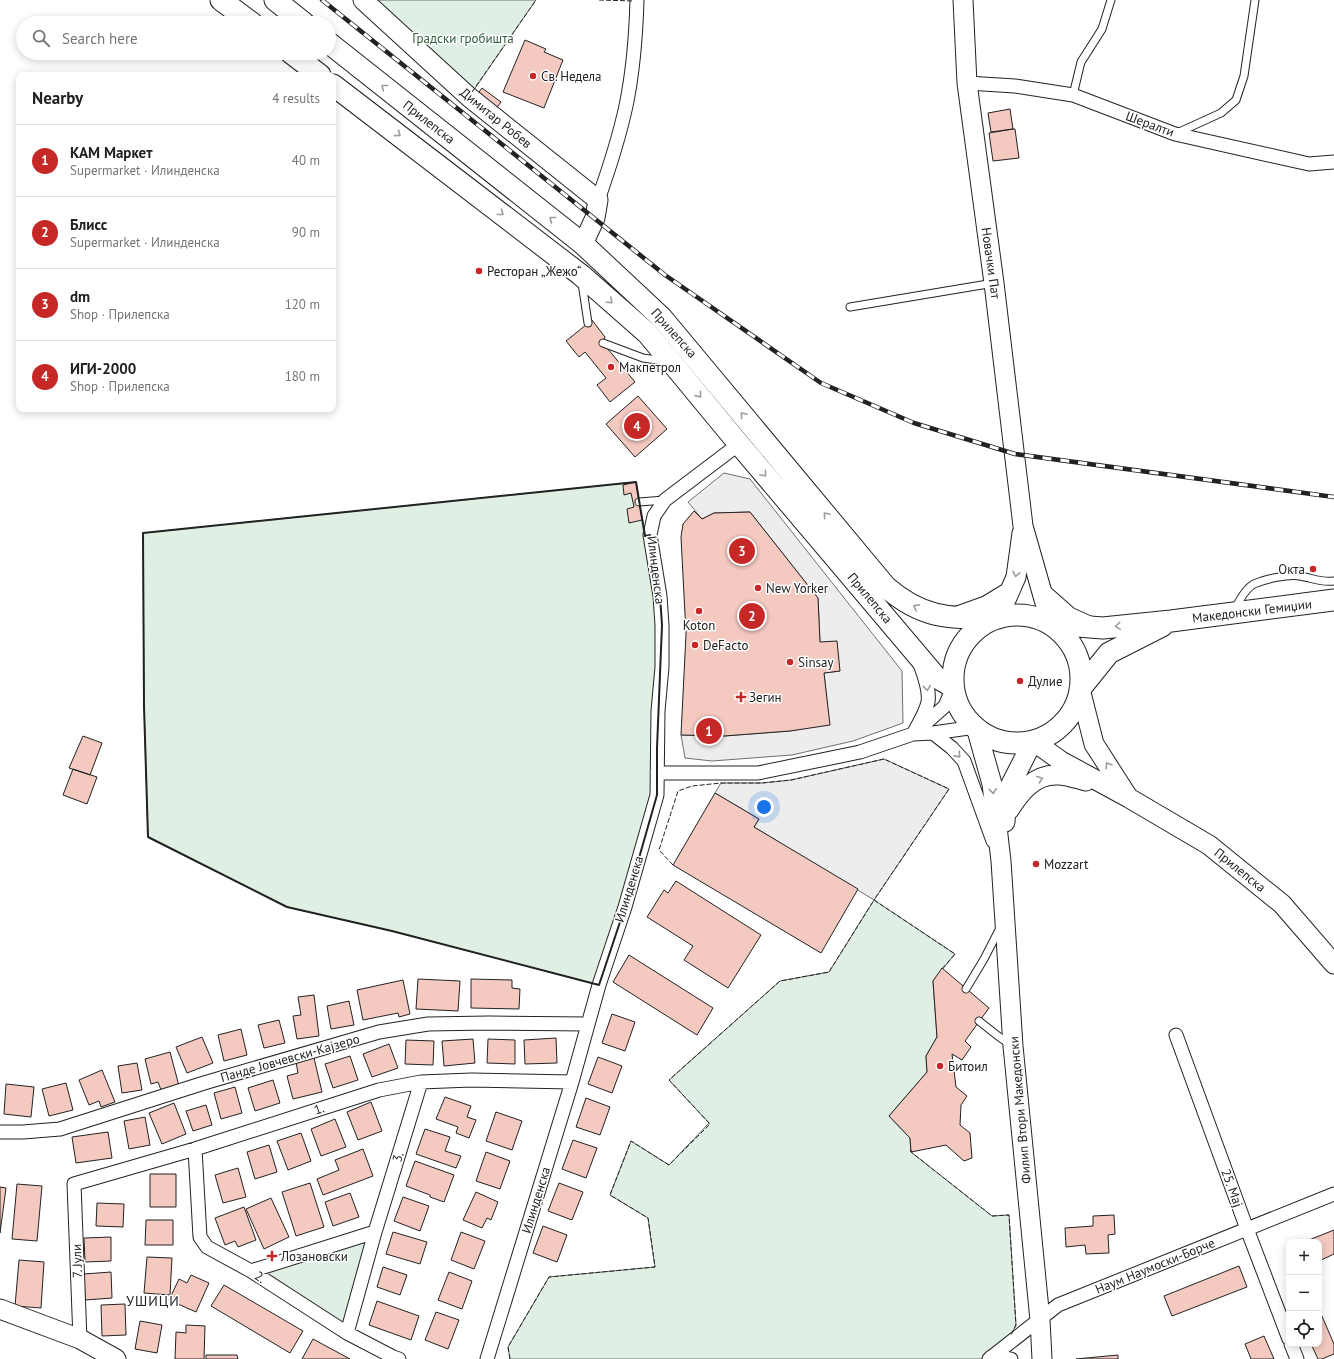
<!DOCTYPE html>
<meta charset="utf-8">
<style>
:root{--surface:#fff;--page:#f6f6f6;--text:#202124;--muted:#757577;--line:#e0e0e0;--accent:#c62828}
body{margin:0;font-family:"PT Sans",sans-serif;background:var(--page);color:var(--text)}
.controls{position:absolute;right:12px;bottom:12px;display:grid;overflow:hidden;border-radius:8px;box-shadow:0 2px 10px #0003}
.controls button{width:36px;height:36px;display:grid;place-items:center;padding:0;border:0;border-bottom:1px solid var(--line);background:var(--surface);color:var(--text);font:20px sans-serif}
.you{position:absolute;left:764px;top:807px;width:14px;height:14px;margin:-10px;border:3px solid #fff;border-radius:50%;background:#1a73e8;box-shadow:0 0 0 6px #1a73e833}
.badge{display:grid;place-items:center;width:26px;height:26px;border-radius:50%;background:var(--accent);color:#fff;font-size:13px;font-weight:700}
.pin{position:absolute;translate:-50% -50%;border:2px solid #fff;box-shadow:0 1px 4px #0006}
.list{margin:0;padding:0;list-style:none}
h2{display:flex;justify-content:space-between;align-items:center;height:52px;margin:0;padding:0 16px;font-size:17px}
h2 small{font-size:13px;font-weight:400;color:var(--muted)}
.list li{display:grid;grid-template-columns:26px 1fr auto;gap:12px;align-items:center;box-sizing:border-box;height:72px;padding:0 16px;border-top:1px solid var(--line)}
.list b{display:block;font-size:15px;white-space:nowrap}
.list p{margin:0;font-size:13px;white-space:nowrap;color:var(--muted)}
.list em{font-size:13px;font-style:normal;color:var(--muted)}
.icon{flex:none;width:22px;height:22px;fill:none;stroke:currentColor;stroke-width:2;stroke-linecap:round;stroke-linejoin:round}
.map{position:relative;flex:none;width:1334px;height:1359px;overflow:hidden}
.search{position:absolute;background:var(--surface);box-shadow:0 2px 10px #0003;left:16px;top:16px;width:320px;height:44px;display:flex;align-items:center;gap:10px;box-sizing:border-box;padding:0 14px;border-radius:22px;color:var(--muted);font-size:15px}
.panel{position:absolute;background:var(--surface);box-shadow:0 2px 10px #0003;left:16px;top:72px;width:320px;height:340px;border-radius:8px}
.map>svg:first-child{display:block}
.green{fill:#e0efe3;stroke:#6f6f6f}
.parking{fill:#ededed;stroke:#6f6f6f}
.building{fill:#f3c9c0;stroke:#222}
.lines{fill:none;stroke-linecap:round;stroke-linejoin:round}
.lane-casing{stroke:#222;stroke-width:9}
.street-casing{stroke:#222;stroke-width:15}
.secondary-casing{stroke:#222;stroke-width:21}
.primary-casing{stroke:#222;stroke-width:23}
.lane{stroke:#fff;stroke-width:7}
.street{stroke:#fff;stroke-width:13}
.secondary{stroke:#fff;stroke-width:19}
.primary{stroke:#fff;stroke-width:21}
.rail-casing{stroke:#222;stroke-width:4.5}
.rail{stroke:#fff;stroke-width:3;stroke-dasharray:9;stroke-linecap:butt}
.fence{stroke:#222;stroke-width:1;stroke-dasharray:5 2;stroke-linecap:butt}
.wall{stroke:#222;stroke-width:2}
.oneway{stroke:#9c9c9c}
.poi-dot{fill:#c62828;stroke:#fff;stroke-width:1.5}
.labels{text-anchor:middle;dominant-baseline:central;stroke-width:3;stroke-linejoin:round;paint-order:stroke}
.park-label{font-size:13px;fill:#2f5e38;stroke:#fff}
.poi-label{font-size:13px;fill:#222;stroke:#fff;text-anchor:start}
.street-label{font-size:13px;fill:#222;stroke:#fff}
.neighbourhood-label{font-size:14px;letter-spacing:1px;fill:#222;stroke:#fff}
</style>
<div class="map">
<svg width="1334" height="1359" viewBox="0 0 1334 1359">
<rect width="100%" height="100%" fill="#fff"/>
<!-- green -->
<path class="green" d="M363,0H536L469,97Z
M636,482L645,535L660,596L657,795L599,985L392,931L287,907L148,837L144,706L143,533Z
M874,900L955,954L933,981L937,1037L926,1056L927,1072L889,1116L910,1138L911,1152L992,1216L1009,1215L1016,1325L1006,1346L989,1359H510L508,1347L549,1277L655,1267L648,1218L610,1195L631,1141L669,1165L709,1123L669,1080L780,981L829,972Z
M375,1232L347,1333L251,1271Z"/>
<!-- parking -->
<path class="parking" d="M724,473L750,479L902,671L903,723L853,741L792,755L712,761L685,758L681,735L724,736L790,731L829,724L824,673L840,671L820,642L818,598L750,512L714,513L702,519L688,502Z
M884,759L949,789L874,900L754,827L759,819L715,793L721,783H762L791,780Z"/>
<!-- building -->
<path class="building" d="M525,40L546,49L544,52L563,60L544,108L503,92Z
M482,88L501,102L495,110L476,96Z
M1010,109L1013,129L991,132L988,113Z
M1013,129H1015L1019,158L993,161L989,133Z
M592,320L605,337L603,343L635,382L610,402L597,385L606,378L585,352L579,357L566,341Z
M638,396L667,429L635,457L606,424Z
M636,482L642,520L629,523L627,509L634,507L631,493L624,495L623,485Z
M694,511L702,519L714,513L750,512L818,598L820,642L837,641L840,671L824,673L830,725L790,731L724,736L681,735L686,634L681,537L683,524Z
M83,736L102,743L90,775L69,768Z
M73,769L97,777L87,804L63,795Z
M715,793L759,819L754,827L858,889L821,953L673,865Z
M676,881L761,935L728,988L684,960L693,946L647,917L664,890L668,893Z
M629,955L713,1008L697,1035L613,982Z
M942,968L989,1008L965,1041L971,1047L962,1060L952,1054L956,1087L967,1096L961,1105L960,1125L970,1133L972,1158L964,1161L946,1145L911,1152L910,1138L889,1116L927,1072L926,1056L937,1037L933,981Z
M418,979L460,981L458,1011L416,1009Z
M471,979L512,980V988L520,989L519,1009L471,1008Z
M403,980L410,1014L399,1017L398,1013L363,1020L357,990Z
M314,995L319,1036L297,1039L293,1016L301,1015L298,997Z
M349,1001L354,1025L331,1029L327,1006Z
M612,1014L635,1022L625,1051L602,1043Z
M279,1020L285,1043L264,1048L258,1025Z
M241,1029L247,1055L224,1061L218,1035Z
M202,1037L213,1063L187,1073L176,1047Z
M556,1038L557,1063L525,1064L524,1040Z
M473,1039L475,1063L444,1066L442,1041Z
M488,1039L515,1040V1064L487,1063Z
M406,1040L434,1041L433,1065L405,1064Z
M389,1044L398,1068L372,1077L363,1054Z
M170,1052L179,1086L161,1090L158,1082L151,1084L145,1059Z
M350,1056L358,1080L333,1088L325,1064Z
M598,1057L622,1066L612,1093L588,1084Z
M314,1058L322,1092L293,1099L287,1076L298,1073L296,1062Z
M137,1063L142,1090L122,1093L118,1066Z
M102,1070L115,1102L101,1107L99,1101L89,1105L79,1080Z
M273,1080L280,1103L255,1111L248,1088Z
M66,1083L73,1110L49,1116L42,1089Z
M6,1084L34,1087L31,1117L4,1114Z
M235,1087L242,1113L221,1119L214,1093Z
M445,1097L471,1106L467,1117L476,1120L469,1138L456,1133L458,1127L436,1119Z
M586,1098L610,1107L600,1135L576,1127Z
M371,1102L382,1131L358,1140L347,1112Z
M174,1103L186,1134L162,1144L149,1113Z
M206,1105L212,1125L193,1131L186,1111Z
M496,1112L522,1121L512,1150L486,1141Z
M145,1117L150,1145L129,1149L124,1121Z
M335,1119L346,1147L321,1156L311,1129Z
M425,1129L450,1137L445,1151L461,1156L456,1168L416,1154Z
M108,1132L112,1158L76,1163L72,1137Z
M301,1133L311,1161L288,1170L277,1141Z
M573,1140L597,1148L586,1178L562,1169Z
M269,1145L277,1172L255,1179L247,1152Z
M363,1149L373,1176L323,1195L317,1179L339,1170L335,1160Z
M486,1152L510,1161L500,1189L476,1181Z
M415,1161L454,1175L444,1202L430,1197V1195L406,1186Z
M238,1168L246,1197L223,1203L215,1175Z
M150,1174H176V1207H150Z
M310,1183L324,1227L296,1236L282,1192Z
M559,1183L583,1192L572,1220L548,1211Z
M17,1184L42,1186L37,1241L12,1239Z
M0,1187L6,1188L0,1233Z
M476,1192L498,1202L491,1220L487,1218L482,1228L463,1220Z
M350,1193L359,1217L333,1226L325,1202Z
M403,1197L429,1206L420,1231L394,1221Z
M271,1198L289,1237L264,1249L246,1209Z
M97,1203L124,1204L123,1227L96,1226Z
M244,1207L256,1240L238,1247L235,1241L225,1245L215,1218Z
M1114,1215L1115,1234L1108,1235L1109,1253L1086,1254L1085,1245L1066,1247L1065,1228L1093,1226V1216Z
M146,1220H173V1245H145Z
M543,1226L567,1235L557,1262L533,1253Z
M1334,1230V1254L1319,1261V1242H1304Z
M393,1232L427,1242L420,1264L386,1254Z
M461,1232L485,1241L474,1269L451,1260Z
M111,1237V1261L85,1262L84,1238Z
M147,1257L172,1258L170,1295L144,1293Z
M19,1260L44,1262L41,1308L15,1306Z
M1239,1266L1247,1287L1172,1316L1164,1296Z
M383,1267L407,1275L400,1295L377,1287Z
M111,1272L112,1298L85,1300L84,1274Z
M449,1272L472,1281L462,1309L438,1300Z
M191,1275L209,1283L196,1312L169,1300L179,1279L187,1283Z
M224,1285L303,1331L290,1353L211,1306Z
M377,1301L419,1316L411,1340L369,1325Z
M125,1304L126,1335L102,1336L101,1305Z
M436,1312L459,1320L448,1349L425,1340Z
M1321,1314L1334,1344V1354L1322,1359H1318L1311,1344H1319V1315Z
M140,1321L162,1325L157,1353L135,1349Z
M186,1325L205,1326L204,1359H175L176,1332L186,1333Z
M1264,1336L1274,1359H1251L1245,1344Z
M313,1339L350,1359H302Z
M206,1355H237L238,1359H206Z
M1118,1355V1359H1076Z"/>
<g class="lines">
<!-- lane casing -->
<g class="lane-casing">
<path id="lane" d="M1073,95L1081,62L1102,29L1111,0
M1177,133L1221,113L1236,100L1244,76L1255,0
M582,283L588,323
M850,307L994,283
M603,343L643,358L664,361
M639,502L665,500
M1235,609C1239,601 1246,588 1254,584C1265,579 1288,574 1300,576C1312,578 1322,583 1334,581
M966,989L984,959L1001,926
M979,1021L998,1036L1011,1045"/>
</g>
<!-- street casing -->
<g class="street-casing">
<path id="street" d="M967,83L1015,86L1073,95L1175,134L1309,164L1334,162
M598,200C609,169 619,138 626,106C633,72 636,35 637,0
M918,730L945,706L953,687
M933,733L976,727
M913,734C918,725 926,712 928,702C930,690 924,675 920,664
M657,773H758L860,752L913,734L933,733L952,748L964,761L993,841
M1176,1035L1247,1229L1289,1339
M0,1132H23L60,1129L204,1083L379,1032L428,1024L489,1023L587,1024
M195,1149L200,1237L207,1247L251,1271L347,1333L393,1357L399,1359
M251,1271L375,1232
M347,1333L375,1232L421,1082
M80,1339L74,1184L195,1149L379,1090L421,1082L471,1080L572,1082
M1291,1344L1297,1359
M991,1357H1001L1011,1359
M487,1359L572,1082L599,985L625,907L657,795L658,711L662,667V625L660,596L650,535L654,516L665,500L739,444
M989,1359L1058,1305L1334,1194"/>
</g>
<!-- secondary casing -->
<g class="secondary-casing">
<path id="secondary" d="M363,0L469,97L598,200L595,218L583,244
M963,0L967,83L994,283L1023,526L1051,624
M1043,594L1069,617L1089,626
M958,616L986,606L1009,592
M998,618L1016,577L1022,533
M1080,689L1094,744L1128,797
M976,727L992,784L1001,861L1013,1046L1040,1320L1042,1359
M1009,810C1020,793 1033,775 1056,775C1065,774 1077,779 1086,781
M1005,822L1007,792L1033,741L1061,761L1129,798L1209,845L1282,904L1334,964
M0,1309L80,1339L116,1359"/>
</g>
<!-- primary casing -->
<g class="primary-casing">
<path id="primary" d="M221,0L252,23
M275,0L304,23
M329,43L583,244L662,318L886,587C924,620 951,618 998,618
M291,53L320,75
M333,85L581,275L647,333L672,363L739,444L936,677L953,687
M953 679a64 64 0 1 1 128 0a64 64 0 1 1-128 0Z
M1051,624L1103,628L1171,621L1334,600
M1080,689L1109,653L1162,626"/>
</g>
<!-- lane -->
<use href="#lane" class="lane"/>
<!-- street -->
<use href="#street" class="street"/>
<!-- secondary -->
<use href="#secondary" class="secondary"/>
<!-- primary -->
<use href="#primary" class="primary"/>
<!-- rail casing -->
<g class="rail-casing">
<path id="rail" d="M322,0L665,275L821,383L914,423L1015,454L1334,497"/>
</g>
<!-- rail -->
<use href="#rail" class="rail"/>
<!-- fence -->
<path class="fence" d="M599,0L634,1
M472,92L536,0
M673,865L659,850L678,791L692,786L721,783H762L791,780L884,759L949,789L874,900
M911,1150V1152L992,1216L1009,1215L1016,1325L1011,1335
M510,1359L508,1347L549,1277L655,1267L648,1218L610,1195L631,1141L669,1165L710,1124L669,1080L780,981L829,972L874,900L955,954L941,970"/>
<!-- wall -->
<path class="wall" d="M636,482L645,536L650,535L660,596L662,625L657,748V795L625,907L599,985L392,931L287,907L148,837L144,706L143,533Z"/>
</g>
<!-- one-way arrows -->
<defs><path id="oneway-chevron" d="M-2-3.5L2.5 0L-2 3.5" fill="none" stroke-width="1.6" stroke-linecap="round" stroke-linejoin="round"/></defs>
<g class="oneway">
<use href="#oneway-chevron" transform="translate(384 87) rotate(-142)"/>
<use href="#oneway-chevron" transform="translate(398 134) rotate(37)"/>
<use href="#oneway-chevron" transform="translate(501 213) rotate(38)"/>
<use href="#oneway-chevron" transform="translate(552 219) rotate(-142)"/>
<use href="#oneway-chevron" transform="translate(610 301) rotate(42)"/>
<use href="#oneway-chevron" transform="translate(699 395) rotate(51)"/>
<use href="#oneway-chevron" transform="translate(743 415) rotate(-130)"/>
<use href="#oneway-chevron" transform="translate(764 474) rotate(50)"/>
<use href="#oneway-chevron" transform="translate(826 515) rotate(-130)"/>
<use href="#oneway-chevron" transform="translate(1016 574) rotate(102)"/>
<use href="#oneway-chevron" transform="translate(916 607) rotate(-153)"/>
<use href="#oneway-chevron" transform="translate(1118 626) rotate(175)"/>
<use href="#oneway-chevron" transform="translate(927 688) rotate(84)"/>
<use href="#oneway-chevron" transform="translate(958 755) rotate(48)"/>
<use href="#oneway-chevron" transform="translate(1108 765) rotate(-123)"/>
<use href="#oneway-chevron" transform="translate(1040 779) rotate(-20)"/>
<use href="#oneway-chevron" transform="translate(993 791) rotate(84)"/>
</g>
<!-- markers -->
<g class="poi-dot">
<circle cx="533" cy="76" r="4"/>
<circle cx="479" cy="271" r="4"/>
<circle cx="611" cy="367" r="4"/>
<circle cx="1313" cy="569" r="4"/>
<circle cx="758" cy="588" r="4"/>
<circle cx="699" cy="611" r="4"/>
<circle cx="695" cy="645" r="4"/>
<circle cx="790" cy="662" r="4"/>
<circle cx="1020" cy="681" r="4"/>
<path d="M739 691h4v4h4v4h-4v4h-4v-4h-4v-4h4z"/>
<circle cx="1036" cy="864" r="4"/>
<circle cx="940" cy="1066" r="4"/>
<path d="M270 1250h4v4h4v4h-4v4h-4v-4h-4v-4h4z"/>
</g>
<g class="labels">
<!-- park labels -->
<g class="park-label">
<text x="463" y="38">Градски гробишта</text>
</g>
<!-- poi labels -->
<g class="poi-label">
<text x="541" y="76">Св. Недела</text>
<text x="487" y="271">Ресторан „Жежо“</text>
<text x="619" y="367">Макпетрол</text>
<text x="1305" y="569" text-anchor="end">Окта</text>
<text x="766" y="588">New Yorker</text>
<text x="699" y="625" text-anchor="middle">Koton</text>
<text x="703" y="645">DeFacto</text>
<text x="798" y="662">Sinsay</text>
<text x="1028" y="681">Дулие</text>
<text x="749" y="697">Зегин</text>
<text x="1044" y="864">Mozzart</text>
<text x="948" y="1066">Битоил</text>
<text x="281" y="1256">Лозановски</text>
</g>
<!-- street labels -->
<g class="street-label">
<text transform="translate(496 118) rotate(39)">Димитар Робев</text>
<text transform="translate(429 122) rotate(38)">Прилепска</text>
<text transform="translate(1150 124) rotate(20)">Шералти</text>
<text transform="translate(991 263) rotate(82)">Новачки Пат</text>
<text transform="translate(674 333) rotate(48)">Прилепска</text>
<text transform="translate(656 570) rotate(83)">Илинденска</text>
<text transform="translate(870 598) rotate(50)">Прилепска</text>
<text transform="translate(1252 611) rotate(-7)">Македонски Гемиџии</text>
<text transform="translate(1240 870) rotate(39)">Прилепска</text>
<text transform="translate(629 889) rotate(-73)">Илинденска</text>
<text transform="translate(290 1058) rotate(-16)">Панде Јовчевски-Кајзеро</text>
<text transform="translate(319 1109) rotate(-18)">1.</text>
<text transform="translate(1020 1110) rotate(-95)">Филип Втори Македонски</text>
<text transform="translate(398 1157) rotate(-73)">3.</text>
<text transform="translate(1232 1188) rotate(70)">25. Мај</text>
<text transform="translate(536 1200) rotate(-73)">Илинденска</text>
<text transform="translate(77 1261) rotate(-92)">7. Јули</text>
<text transform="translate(1155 1266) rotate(-22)">Наум Наумоски-Борче</text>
<text transform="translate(260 1277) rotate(33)">2.</text>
</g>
<!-- neighbourhood labels -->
<g class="neighbourhood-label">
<text x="153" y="1301">УШИЦИ</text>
</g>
</g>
</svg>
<div class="controls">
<button>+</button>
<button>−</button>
<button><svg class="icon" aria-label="locate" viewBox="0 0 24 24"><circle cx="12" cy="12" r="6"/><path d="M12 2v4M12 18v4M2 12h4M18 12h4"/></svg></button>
</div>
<div class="you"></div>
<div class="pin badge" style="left:709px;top:731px">1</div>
<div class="pin badge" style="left:752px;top:616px">2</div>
<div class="pin badge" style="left:742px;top:551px">3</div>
<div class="pin badge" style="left:637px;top:426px">4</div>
<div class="search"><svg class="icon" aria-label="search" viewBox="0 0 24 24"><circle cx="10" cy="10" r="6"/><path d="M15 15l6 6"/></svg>Search here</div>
<section class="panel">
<h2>Nearby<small>4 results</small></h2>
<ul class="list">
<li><span class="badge">1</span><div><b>КАМ Маркет</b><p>Supermarket · Илинденска</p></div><em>40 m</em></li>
<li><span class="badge">2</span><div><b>Блисс</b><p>Supermarket · Илинденска</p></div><em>90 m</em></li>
<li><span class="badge">3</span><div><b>dm</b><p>Shop · Прилепска</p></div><em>120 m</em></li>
<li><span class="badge">4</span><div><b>ИГИ-2000</b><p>Shop · Прилепска</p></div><em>180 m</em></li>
</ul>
</section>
</div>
